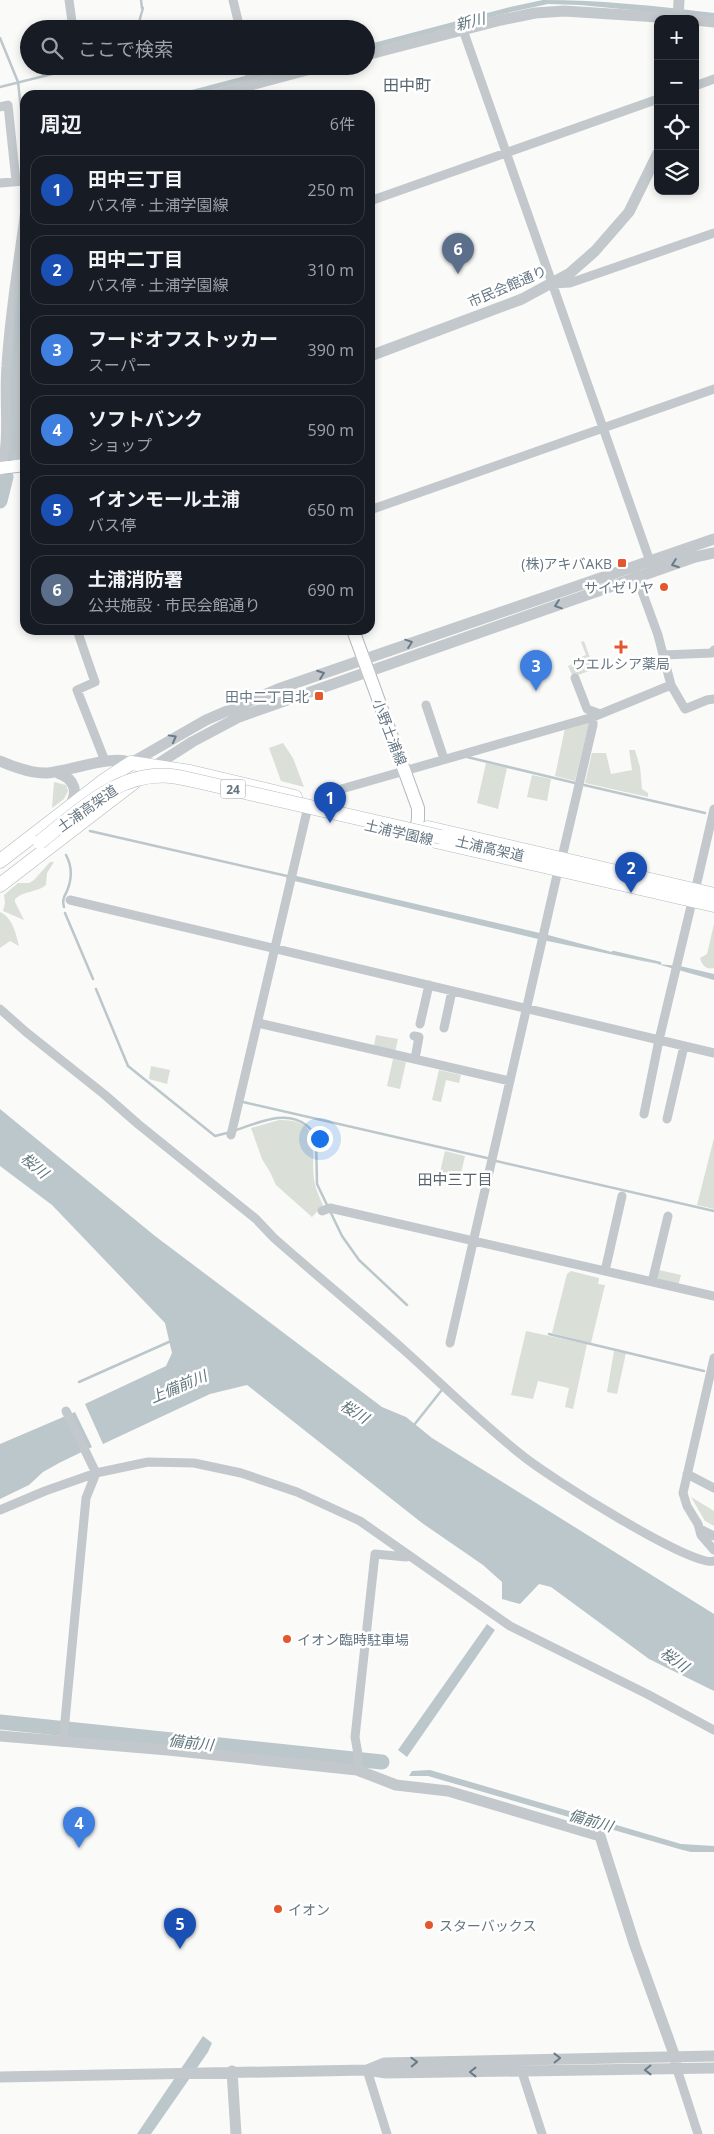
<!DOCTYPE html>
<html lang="ja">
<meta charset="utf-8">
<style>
:root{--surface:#171b24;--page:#20242c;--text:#f1f3f6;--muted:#9ea1a6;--line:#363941;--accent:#db2777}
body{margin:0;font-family:"Open Sans","Noto Sans JP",sans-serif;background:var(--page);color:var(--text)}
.controls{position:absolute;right:15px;top:15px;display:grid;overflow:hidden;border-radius:10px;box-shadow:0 2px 8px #0003}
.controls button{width:45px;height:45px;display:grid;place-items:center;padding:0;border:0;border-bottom:1px solid var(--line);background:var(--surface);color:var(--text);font:25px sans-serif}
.you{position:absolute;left:319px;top:1138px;width:18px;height:18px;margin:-12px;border:4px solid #fff;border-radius:50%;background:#1a73e8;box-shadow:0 0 0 8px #1a73e833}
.badge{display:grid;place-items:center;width:32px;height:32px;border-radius:50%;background:var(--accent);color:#fff;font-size:16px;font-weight:700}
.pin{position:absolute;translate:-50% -41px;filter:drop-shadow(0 1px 2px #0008)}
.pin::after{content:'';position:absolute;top:26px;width:18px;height:15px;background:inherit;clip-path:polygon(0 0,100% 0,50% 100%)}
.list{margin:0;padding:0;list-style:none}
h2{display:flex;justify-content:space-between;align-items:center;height:65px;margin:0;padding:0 20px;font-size:21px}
h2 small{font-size:16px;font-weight:400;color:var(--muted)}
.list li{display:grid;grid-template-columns:32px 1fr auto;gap:15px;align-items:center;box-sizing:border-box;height:70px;margin:0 10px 10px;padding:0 10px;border:1px solid var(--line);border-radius:15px}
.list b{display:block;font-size:19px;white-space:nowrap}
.list p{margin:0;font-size:16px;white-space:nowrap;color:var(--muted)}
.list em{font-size:16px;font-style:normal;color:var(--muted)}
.icon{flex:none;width:28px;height:28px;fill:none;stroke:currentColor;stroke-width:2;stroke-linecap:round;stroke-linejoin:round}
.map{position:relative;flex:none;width:714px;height:2134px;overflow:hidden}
.search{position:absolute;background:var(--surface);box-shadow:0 2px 8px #0003;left:20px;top:20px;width:355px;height:55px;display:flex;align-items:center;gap:12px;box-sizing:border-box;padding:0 18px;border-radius:28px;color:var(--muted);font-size:19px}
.panel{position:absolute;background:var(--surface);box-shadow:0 2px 8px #0003;left:20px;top:90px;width:355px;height:545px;border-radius:15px}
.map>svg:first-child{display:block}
.green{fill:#dadfd7}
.water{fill:#bbc7cb}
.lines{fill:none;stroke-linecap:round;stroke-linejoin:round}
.stream{stroke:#bbc7cb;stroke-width:2.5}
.river{stroke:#bbc7cb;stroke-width:15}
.secondary-casing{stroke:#b3babf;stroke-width:14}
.primary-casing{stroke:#b5babe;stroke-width:15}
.minor{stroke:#c3c8cc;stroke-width:9}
.tertiary{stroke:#c3c8cc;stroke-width:11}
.secondary{stroke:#fff;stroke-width:12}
.primary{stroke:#fff;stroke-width:14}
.primary-bridge-casing{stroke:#b5babe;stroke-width:15;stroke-linecap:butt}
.primary-bridge{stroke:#fff;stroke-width:14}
.oneway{stroke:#6a7a87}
.poi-dot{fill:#e4572e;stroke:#fff;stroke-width:2}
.labels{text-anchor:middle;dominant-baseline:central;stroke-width:5;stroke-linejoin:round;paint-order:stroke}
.shield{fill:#fff;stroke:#939fa8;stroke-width:1}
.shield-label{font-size:12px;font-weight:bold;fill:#657683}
.street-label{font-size:14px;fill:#657683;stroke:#fff}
.poi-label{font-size:14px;fill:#657683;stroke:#fff;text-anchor:end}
.water-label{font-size:15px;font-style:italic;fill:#60757c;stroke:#fff}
.neighbourhood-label{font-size:15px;fill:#57646e;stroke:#fff}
.quarter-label{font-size:16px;fill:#57646e;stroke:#fff}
</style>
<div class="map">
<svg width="714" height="2134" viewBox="0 0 714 2134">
<rect width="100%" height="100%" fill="#fafaf8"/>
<!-- green -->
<path class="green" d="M584,641L594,669L573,677L568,666L572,664L571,661L586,655L581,642Z
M586,722L589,723L575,781L555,776L565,728Z
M283,743L293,758L304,787L281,781L269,748Z
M629,750H635L640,767L642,789L648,793V797L585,783L592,753H606L611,774L632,770Z
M486,763L507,768L498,809L477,803Z
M532,775L551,779L547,801L527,797Z
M54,782L66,785L68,791L64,799L52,808Z
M50,862H54L47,873L46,885C37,893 24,890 15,899V902L24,920L3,911L5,903L4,895L18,883H29L34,880Z
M0,912C13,918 16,934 19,946L10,941L0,948Z
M714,924V968C706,970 702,965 700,958L707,954Z
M376,1035L398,1039L395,1052L374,1046Z
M393,1059L406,1062L400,1089L387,1086Z
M151,1066L170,1070L167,1084L149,1079Z
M439,1070L461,1075L459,1083L446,1080L441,1102L432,1100Z
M279,1120C324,1119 310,1150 314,1179C315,1188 319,1196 323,1205L312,1217L276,1185L270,1172L262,1159L251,1128Z
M714,1138V1209L697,1205Z
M445,1151L465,1156L460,1178L440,1172Z
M659,1270L681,1275L678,1286L656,1281Z
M571,1271L599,1278L598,1284L605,1285L591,1343L552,1333L567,1274Z
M526,1331L587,1344L573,1409L565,1407L569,1388L538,1381L533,1399L511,1395Z
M614,1351L626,1353L617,1394L607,1392Z
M691,1497L714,1511V1526L705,1521Z"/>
<!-- water -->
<path class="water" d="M543,0C601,0 657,6 714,13V18L580,5L548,4L511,12L366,50V45L510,7Z
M282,66H302L192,95H173Z
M288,874L548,935L657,964L680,966L714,974V980L657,964L538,939L286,879Z
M0,1109L155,1236L382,1407L406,1417L432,1438L714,1614V1691L649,1659L551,1587L539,1584L520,1604L502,1599V1582L483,1565L422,1523L247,1385L210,1394L103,1444L85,1404L166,1366L172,1353L165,1323L52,1205L0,1166Z
M75,1412L92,1447L59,1463L43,1472L29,1485L0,1499V1444Z
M487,1624L495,1630L407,1757L398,1750Z
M430,1770L681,1844L714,1846V1852H691L679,1849L428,1776H409L412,1771Z
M203,2036L212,2043L208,2052L151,2134H137Z"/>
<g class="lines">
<!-- stream -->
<path class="stream" d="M141,0L142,8
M137,29L143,8
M0,38L18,82L25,145
M0,87L84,66
M467,757L575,783
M584,785L705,813
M90,831L287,876
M64,907C62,900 64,897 67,891C72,879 72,866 66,855
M65,913L93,979
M613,952L660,963
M96,989L128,1066L215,1136L227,1133
M243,1102L487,1158
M236,1130C258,1123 286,1109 306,1125C311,1129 314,1132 316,1138L317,1184L327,1205
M496,1161L714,1211
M330,1211L342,1236L359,1260L407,1305
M549,1334L704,1371
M79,1382L171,1341
M414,1425L441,1391"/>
<!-- river -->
<path class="river" d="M10,461L14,435L13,369L25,273
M0,501L6,477
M0,1722L382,1762"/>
<!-- secondary casing -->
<g class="secondary-casing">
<path id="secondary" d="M0,468L25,465
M353,630L418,808V819L415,836"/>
</g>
<!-- primary casing -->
<g class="primary-casing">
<path id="primary" d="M428,828L714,895
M427,839L714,905
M0,861L105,780L131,763L190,772L295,797
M0,885L134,782"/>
</g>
<!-- minor -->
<path class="minor" d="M69,0L73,29
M233,0L240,29
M463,30L652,567
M248,66L251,85
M695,86L714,79
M0,107L8,105L16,181
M0,183L25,181
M370,201L658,99
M553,284L570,283L714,233
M16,466L20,447L19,383L21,352L25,329
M0,473C10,438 3,402 6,366C9,314 18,262 25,210
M370,510L714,389
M77,630L95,682L77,690L105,761
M663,655L712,653L714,650
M575,678L587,709L600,714
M671,685L685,709L707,700L714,699
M426,705L444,759
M323,803L324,796L331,792L593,717L671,685L658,635L635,572
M563,853L593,725V717
M695,891L714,809
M70,900L714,1053
M0,1009L26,1032L105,1095L138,1124L256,1219L274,1238C317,1276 361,1312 404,1350C443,1385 481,1423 523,1456C546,1475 692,1568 714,1561
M258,1023L510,1081
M420,1024L429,985
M444,1028L452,991
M414,1036L419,1037L415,1059
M644,1114L659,1040L691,906
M667,1119L684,1046
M231,1135L307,811
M322,1211L330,1208L714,1296
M605,1271L622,1196
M652,1282L668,1216
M450,1343L557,875
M714,1358L683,1493L687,1506L698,1524L701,1535L714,1550
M687,1474L714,1488
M0,1510L45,1491L96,1473L148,1462L194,1463L241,1473L297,1492L360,1521L510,1626L647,1694L714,1730
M700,1529L714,1536
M63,1742L86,1498L96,1473L66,1411
M357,1770L358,1754L355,1737L375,1554L406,1557L410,1556
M677,2069L698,2134
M367,2070L387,2134
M522,2072L542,2134"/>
<!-- tertiary -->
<path class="tertiary" d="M678,19L679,0
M695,20L714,22
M366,55L501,20L535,13L564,11L689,19
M213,95L322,66
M370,356L522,299L570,273L595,251L629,212L658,153
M0,761C14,767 30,773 45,773C67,773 117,751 134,765
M131,763L206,720L278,689L714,539
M150,769L192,742L239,717L695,557L714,553
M58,773C75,779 79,792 69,807
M0,1736L168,1750L357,1770L396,1785L448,1791L600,1836L635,1946L675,2057L677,2069
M367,2070L384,2063L714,2056
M232,2071L236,2134
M0,2077L367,2070L386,2073L714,2068"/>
<!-- secondary -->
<use href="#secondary" class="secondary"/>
<!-- primary -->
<use href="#primary" class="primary"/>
<!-- primary-bridge casing -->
<g class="primary-bridge-casing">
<path id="primary-bridge" d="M40,842C78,812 118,771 171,776C181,777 191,780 201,782L441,837"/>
</g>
<!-- primary-bridge -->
<use href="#primary-bridge" class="primary-bridge"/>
</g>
<!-- one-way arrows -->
<defs><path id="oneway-chevron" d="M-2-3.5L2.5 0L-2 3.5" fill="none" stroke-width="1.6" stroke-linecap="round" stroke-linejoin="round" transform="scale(1.25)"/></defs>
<g class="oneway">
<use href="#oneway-chevron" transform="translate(675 564) rotate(160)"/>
<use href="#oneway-chevron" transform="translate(558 605) rotate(161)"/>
<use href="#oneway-chevron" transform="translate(409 643) rotate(-19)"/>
<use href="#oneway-chevron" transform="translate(321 674) rotate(-20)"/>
<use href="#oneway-chevron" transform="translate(173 738) rotate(-29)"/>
<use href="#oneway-chevron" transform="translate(557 2058) rotate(-1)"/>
<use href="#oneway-chevron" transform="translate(414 2062) rotate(-2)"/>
<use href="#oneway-chevron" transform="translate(648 2070) rotate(179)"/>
<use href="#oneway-chevron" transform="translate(473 2072) rotate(180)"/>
</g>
<!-- markers -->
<g class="poi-dot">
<rect x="617" y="558" width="10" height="10" rx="2.5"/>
<circle cx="664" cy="587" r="5"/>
<path d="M618.5 639.5h5v5h5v5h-5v5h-5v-5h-5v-5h5z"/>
<rect x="314" y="691" width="10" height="10" rx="2.5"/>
<circle cx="287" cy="1639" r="5"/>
<circle cx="278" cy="1909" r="5"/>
<circle cx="429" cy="1925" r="5"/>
</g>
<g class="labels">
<!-- shield labels -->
<rect class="shield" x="220.5" y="779.5" width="25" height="19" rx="4"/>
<g class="shield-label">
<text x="233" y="789">24</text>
</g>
<!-- street labels -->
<g class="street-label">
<text transform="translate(507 286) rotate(-23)">市民会館通り</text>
<text transform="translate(390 732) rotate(69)">小野土浦線</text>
<text transform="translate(87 808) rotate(-35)">土浦高架道</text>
<text transform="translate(399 832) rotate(13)">土浦学園線</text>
<text transform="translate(490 848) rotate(13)">土浦高架道</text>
</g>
<!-- poi labels -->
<g class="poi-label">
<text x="612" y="563">(株)アキバAKB</text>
<text x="654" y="587">サイゼリヤ</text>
<text x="621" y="663" text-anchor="middle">ウエルシア薬局</text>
<text x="309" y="696">田中二丁目北</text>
<text x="297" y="1639" text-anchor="start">イオン臨時駐車場</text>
<text x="288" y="1909" text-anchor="start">イオン</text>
<text x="439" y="1925" text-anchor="start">スターバックス</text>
</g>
<!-- water labels -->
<g class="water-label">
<text transform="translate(470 21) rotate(-14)">新川</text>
<text transform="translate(35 1165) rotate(40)">桜川</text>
<text transform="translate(178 1386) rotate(-23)">上備前川</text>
<text transform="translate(355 1411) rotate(32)">桜川</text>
<text transform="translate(675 1659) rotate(35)">桜川</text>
<text transform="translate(191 1742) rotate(6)">備前川</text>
<text transform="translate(591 1820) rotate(16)">備前川</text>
</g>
<!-- neighbourhood labels -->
<g class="neighbourhood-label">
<text x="455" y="1179">田中三丁目</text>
</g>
<!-- quarter labels -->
<g class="quarter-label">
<text x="407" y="85">田中町</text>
</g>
</g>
</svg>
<div class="controls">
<button>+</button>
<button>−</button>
<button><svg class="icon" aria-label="locate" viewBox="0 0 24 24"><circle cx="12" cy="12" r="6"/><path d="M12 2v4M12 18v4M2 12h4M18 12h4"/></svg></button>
<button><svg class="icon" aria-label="layers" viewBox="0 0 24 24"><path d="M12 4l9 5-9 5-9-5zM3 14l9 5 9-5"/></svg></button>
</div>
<div class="you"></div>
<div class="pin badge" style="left:330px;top:823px;background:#1a4fb4">1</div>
<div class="pin badge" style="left:631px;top:893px;background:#1a4fb4">2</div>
<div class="pin badge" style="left:536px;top:691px;background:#3f7fe0">3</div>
<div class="pin badge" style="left:79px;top:1848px;background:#3f7fe0">4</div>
<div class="pin badge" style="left:180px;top:1949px;background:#1a4fb4">5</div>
<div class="pin badge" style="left:458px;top:274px;background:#5c6f8a">6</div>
<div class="search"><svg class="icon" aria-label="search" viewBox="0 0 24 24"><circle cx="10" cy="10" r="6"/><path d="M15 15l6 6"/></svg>ここで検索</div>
<section class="panel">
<h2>周辺<small>6件</small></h2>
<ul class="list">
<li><span class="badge" style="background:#1a4fb4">1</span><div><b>田中三丁目</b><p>バス停 · 土浦学園線</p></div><em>250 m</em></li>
<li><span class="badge" style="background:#1a4fb4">2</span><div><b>田中二丁目</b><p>バス停 · 土浦学園線</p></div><em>310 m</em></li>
<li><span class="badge" style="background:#3f7fe0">3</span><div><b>フードオフストッカー</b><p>スーパー</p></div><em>390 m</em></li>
<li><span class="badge" style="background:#3f7fe0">4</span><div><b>ソフトバンク</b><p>ショップ</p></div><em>590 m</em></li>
<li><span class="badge" style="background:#1a4fb4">5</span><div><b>イオンモール土浦</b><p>バス停</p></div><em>650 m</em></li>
<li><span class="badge" style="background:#5c6f8a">6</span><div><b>土浦消防署</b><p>公共施設 · 市民会館通り</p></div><em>690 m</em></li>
</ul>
</section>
</div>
